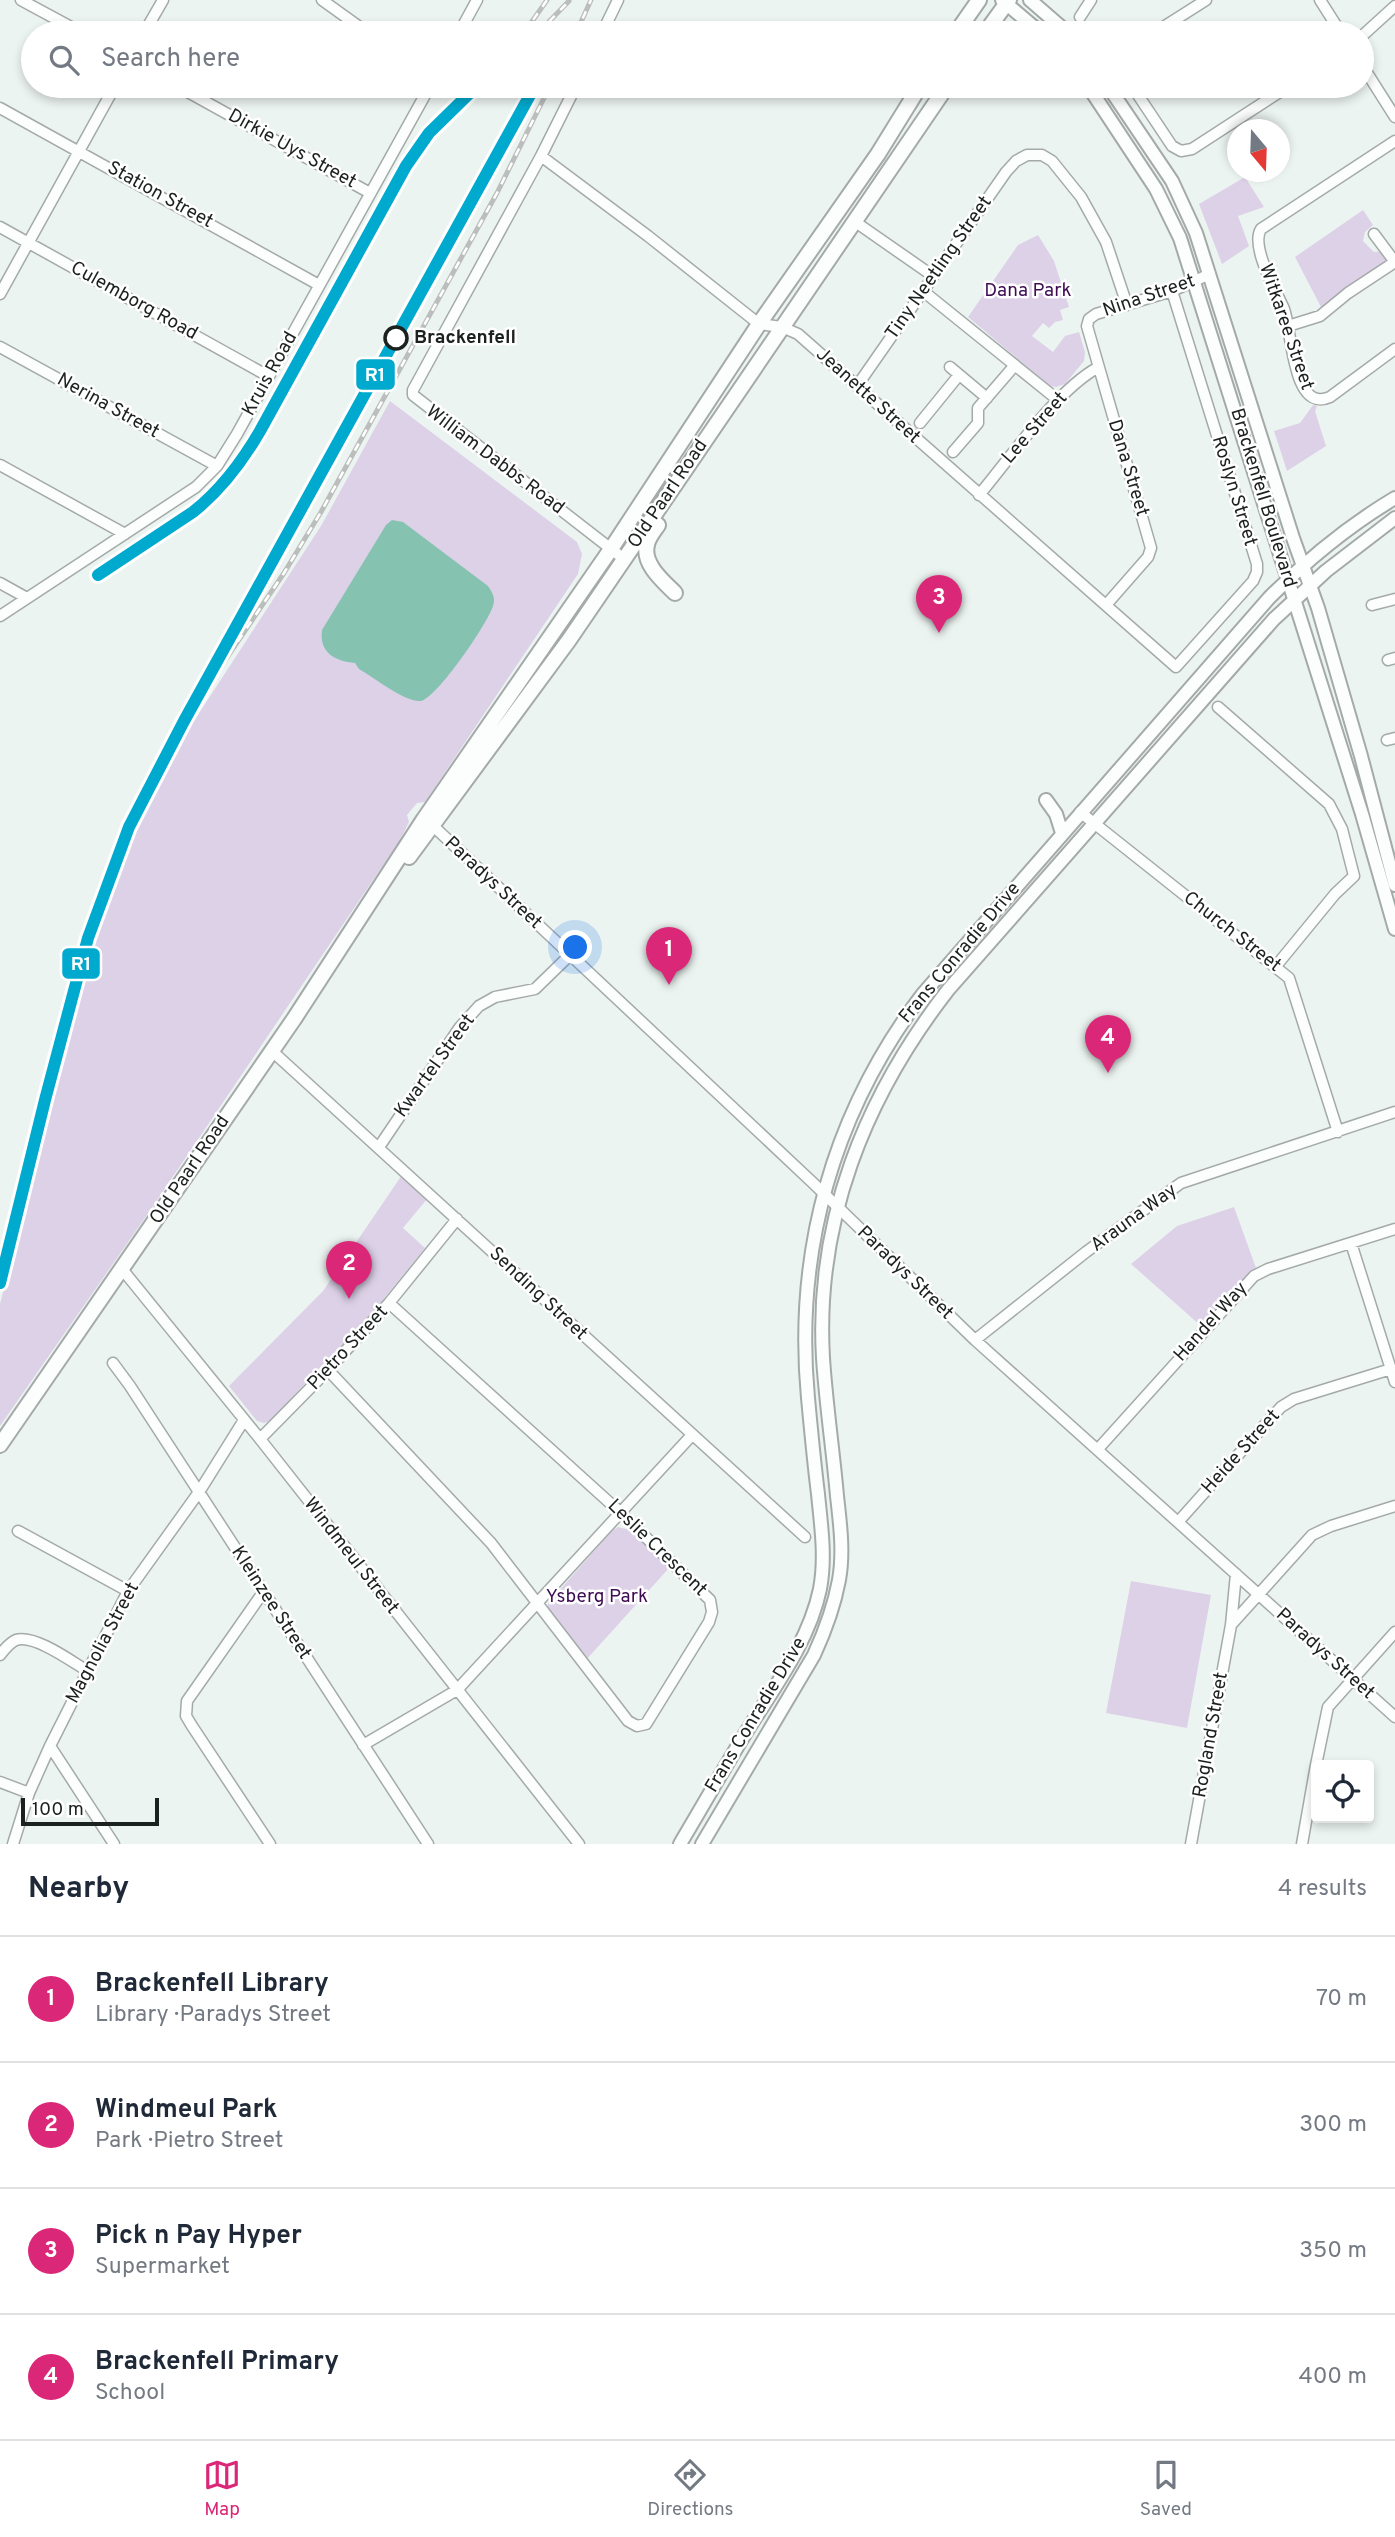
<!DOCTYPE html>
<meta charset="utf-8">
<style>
:root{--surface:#fff;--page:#f2f2f3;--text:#1f2937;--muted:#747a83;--line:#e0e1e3;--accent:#db2777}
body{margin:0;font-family:Overpass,sans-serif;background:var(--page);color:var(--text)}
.controls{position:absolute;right:21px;bottom:21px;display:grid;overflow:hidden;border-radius:7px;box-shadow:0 4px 10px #0003}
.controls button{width:63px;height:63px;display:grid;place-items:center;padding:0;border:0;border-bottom:2px solid var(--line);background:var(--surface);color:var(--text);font:35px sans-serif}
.compass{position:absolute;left:1227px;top:119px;width:63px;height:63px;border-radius:50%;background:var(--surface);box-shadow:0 4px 10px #0003;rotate:161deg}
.scale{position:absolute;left:21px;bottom:18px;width:138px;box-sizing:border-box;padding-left:7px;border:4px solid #1b211e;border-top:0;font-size:19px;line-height:24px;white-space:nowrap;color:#1b211e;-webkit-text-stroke:5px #fff;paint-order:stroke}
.you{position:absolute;left:576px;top:948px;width:24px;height:24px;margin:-18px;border:5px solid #fff;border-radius:50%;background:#1a73e8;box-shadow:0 0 0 10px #1a73e833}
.badge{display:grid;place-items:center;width:46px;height:46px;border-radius:50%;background:var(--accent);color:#fff;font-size:23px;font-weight:700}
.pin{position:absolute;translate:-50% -58px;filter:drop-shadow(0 2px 4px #0008)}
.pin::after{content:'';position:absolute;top:37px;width:24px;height:21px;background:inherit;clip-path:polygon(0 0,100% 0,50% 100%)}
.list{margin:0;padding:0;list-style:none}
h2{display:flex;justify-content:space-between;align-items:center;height:91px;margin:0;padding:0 28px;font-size:30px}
h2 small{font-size:23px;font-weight:400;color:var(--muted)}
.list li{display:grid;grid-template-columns:46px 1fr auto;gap:21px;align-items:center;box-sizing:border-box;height:126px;padding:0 28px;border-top:2px solid var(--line)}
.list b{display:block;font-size:26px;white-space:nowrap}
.list p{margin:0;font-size:23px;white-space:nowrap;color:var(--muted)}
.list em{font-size:23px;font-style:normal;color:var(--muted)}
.icon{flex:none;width:38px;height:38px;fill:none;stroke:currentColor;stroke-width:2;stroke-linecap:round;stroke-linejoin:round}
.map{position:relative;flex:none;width:1395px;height:1844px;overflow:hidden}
.search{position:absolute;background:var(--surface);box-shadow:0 4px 10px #0003;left:21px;right:21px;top:21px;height:77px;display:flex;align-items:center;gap:18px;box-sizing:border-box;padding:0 24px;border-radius:38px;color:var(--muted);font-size:26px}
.sheet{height:595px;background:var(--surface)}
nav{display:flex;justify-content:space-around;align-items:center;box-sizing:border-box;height:98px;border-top:2px solid var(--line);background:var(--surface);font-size:19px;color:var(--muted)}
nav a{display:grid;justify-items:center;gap:4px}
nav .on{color:var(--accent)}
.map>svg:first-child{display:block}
.green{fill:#ddd1e8}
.water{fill:#85c3b0}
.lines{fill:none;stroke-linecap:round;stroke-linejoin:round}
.minor-casing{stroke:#a4aaa8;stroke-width:13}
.tertiary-casing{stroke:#a4aaa8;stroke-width:16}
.secondary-casing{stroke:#a4aaa8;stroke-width:18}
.minor{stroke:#fcfdfd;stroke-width:10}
.tertiary{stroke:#fcfdfd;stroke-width:12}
.secondary{stroke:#fcfdfd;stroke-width:14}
.rail-casing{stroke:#bbbebc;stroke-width:5}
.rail{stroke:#fff;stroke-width:2.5;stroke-dasharray:8;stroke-linecap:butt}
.rail-1-casing{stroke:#fff;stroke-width:18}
.rail-1{stroke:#00a9ce;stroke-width:12}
.stop-dot{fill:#fff;stroke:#1b211e;stroke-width:3.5}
.labels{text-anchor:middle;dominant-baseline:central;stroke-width:5;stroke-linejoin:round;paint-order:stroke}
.street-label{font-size:19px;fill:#1b211e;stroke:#fff}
.park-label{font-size:19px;fill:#3e0c53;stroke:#fff}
.stop-label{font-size:19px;font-weight:bold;fill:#1b211e;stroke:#fff;text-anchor:start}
.line-badge{stroke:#fff;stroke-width:2.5}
.badge-label{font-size:19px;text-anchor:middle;font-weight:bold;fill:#fff}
</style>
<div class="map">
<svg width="1395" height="1844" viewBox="0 0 1395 1844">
<rect width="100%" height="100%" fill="#ecf4f1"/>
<!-- green -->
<path class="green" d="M1245,177L1264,207L1238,216L1249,246L1222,264L1199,204Z
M1363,210L1373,225L1365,232L1363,241L1374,252L1384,251L1388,261L1322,309L1295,257Z
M1038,235L1054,261L1069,307L1060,310L1063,320L1055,322L1049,328L1043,323L1032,336L1053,352L1065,336L1079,332L1085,352L1084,361L1065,384L1056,387L1050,386L968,317L1018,245Z
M390,401L577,542L582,554L578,574L425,802L417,803L407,815L409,822L400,840L147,1215L0,1426V1304L87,959L114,876L141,814L175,750L321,526Z
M1313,405L1317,406L1315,411L1326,446L1287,471L1274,431L1300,423Z
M402,1175L427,1199L403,1228L425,1248L377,1307L270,1421L264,1423L257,1421L229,1386L323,1291Z
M1234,1207L1256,1268L1251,1271L1201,1326L1131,1264L1177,1226Z
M618,1527L630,1530L670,1567L586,1660L548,1612V1603L612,1531Z
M1131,1581L1211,1595L1187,1728L1106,1713Z"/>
<!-- water -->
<path class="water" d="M392,520L403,522L488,586C492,592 496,598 493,606C488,623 437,698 421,701C406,703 373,677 359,669L355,663C335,661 319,653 322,630L386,525Z"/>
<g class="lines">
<!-- minor casing -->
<g class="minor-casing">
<path id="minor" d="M21,0L82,33
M322,0L368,33
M1320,0L1341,33
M1080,17L1091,0
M144,33L163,0
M459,33L477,0
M602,33L618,0
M1154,33L1206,0
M1362,36L1395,6
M1362,65L1395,117
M177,86L370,193
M576,86L541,156L413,390V395L624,559
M1132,86L1172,146L1181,151L1192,149L1289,86
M356,91L359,86
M0,108L319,285
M1395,141L1261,229C1250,246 1276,291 1284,309C1292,330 1292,414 1330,397L1395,349
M541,156L648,236L759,324L782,327L798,334L1176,667L1253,581L1257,572V564L1172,291
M854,221L933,276
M0,227L268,376
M1374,234L1395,262
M923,291L1058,400
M0,294L115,86
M1288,326L1320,316L1348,293L1395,262
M0,347L217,466
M950,367L987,398
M857,386L1006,172L1016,161L1027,155H1042L1052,161L1081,197L1106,242L1127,305
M920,423L959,375
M953,452L978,423V408L1015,365
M0,465L125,534
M979,495C1011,457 1056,391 1097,368
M0,583L27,598
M1106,605L1148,557L1151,548L1087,326L1089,319L1096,314L1172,291L1210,274
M1372,605L1395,599
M0,616L196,487L217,466L237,434L430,86
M1388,660L1395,658
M1218,707L1329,804L1342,829L1354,876L1335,894L1276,966
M1387,740L1395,738
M1080,812L1289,978L1338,1132
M430,823L812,1182L975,1340L1395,1717
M272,1051L805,1537
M379,1147L460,1027L479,1006L495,997L535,989L570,955
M1351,1243L1395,1382
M122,1269L260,1439L579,1844
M975,1340L1086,1252L1181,1183L1395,1112
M113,1363L130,1386L428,1844
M328,1370L491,1543L628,1721L637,1726L646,1724L709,1622L712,1612L710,1600L621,1513L389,1303
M260,1439L328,1370L389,1303L457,1219
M1098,1449L1254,1276L1268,1269L1395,1229
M1178,1522L1281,1407L1294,1399L1391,1369
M18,1531L128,1591
M264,1591L187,1701L186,1716L192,1726L270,1844
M1231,1625L1312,1535L1331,1526L1395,1506
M0,1655C5,1649 9,1643 16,1640C34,1634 71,1661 86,1670
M363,1745L457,1690L692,1435
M50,1746L114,1844
M1316,1765L1328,1707L1395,1632
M0,1782L29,1793
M13,1844L29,1793L50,1746L128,1591L199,1492L244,1420
M1191,1844L1231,1625L1236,1574
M1302,1844L1316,1765"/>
</g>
<!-- tertiary casing -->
<g class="tertiary-casing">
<path id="tertiary" d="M1002,0L1041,33
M1030,0L1068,33
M1088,86L1156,189L1180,238L1362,814L1395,929
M1108,86L1172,181L1196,233L1293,538L1318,608L1361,756L1395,885
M1046,800L1056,814L1062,833
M680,1844C702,1807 723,1770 745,1734C773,1689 809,1642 820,1589C826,1557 821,1525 818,1494C814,1462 811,1430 808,1398C794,1251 833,1113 922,995L1269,598C1308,559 1348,526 1395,498
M702,1844L814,1655C825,1631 834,1607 839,1580C844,1552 840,1523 837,1496C833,1450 826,1404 823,1358C815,1221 865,1097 948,990L1274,619L1326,571L1395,518"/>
</g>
<!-- secondary casing -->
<g class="secondary-casing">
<path id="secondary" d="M956,33L979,0
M985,33L1009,0
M658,525C654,531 648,538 647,545C642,564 664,582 675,593
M409,857L569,640L947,86
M0,1445L294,1019L424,819L611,549L759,324L878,154L920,86"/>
</g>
<!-- minor -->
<use href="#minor" class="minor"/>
<!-- tertiary -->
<use href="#tertiary" class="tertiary"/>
<!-- secondary -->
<use href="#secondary" class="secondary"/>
<!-- rail casing -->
<g class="rail-casing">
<path id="rail" d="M524,33L547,0
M538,33L569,1
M576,33L591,0
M98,575L193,512C221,490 242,462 260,431L406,166L429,133L477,86
M184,721L284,573L321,512L497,193L550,86"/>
</g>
<!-- rail -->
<use href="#rail" class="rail"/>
<!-- rail-1 casing -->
<g class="rail-1-casing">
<path id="rail-1" d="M98,575L193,512C221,490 242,462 260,431L406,166L429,133L477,86
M0,1283L45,1100L88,938L129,827L184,721L535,86"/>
</g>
<!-- rail-1 -->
<use href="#rail-1" class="rail-1"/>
</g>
<!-- markers -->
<circle class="stop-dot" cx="396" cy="338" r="11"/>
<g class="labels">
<!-- street labels -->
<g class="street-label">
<text transform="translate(292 149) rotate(29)">Dirkie Uys Street</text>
<text transform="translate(160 195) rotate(29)">Station Street</text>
<text transform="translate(939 268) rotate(-55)">Tiny Neetling Street</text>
<text transform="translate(1149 296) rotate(-19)">Nina Street</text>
<text transform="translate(134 301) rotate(29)">Culemborg Road</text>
<text transform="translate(1286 327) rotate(71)">Witkaree Street</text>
<text transform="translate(270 374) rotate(-61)">Kruis Road</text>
<text transform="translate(868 396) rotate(42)">Jeanette Street</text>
<text transform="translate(108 406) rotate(29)">Nerina Street</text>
<text transform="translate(1035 428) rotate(-49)">Lee Street</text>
<text transform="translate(495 460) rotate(37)">William Dabbs Road</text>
<text transform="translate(1128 468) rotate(73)">Dana Street</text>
<text transform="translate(1234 491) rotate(73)">Roslyn Street</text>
<text transform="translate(668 494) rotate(-56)">Old Paarl Road</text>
<text transform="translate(1263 498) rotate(73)">Brackenfell Boulevard</text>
<text transform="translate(493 883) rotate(43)">Paradys Street</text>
<text transform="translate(1232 932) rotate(38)">Church Street</text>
<text transform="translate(960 953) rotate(-50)">Frans Conradie Drive</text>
<text transform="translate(435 1066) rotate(-54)">Kwartel Street</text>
<text transform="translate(190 1170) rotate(-56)">Old Paarl Road</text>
<text transform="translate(1134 1218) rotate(-36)">Arauna Way</text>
<text transform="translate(905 1273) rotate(44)">Paradys Street</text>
<text transform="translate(538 1294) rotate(43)">Sending Street</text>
<text transform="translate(1211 1322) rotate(-48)">Handel Way</text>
<text transform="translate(348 1348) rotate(-47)">Pietro Street</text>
<text transform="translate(1241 1452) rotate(-48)">Heide Street</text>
<text transform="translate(657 1548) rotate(44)">Leslie Crescent</text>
<text transform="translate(351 1556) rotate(52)">Windmeul Street</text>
<text transform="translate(271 1603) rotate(57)">Kleinzee Street</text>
<text transform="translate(103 1643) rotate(-62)">Magnolia Street</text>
<text transform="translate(1325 1654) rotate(42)">Paradys Street</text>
<text transform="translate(756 1715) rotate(-59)">Frans Conradie Drive</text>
<text transform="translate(1211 1735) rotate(-80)">Rogland Street</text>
</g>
<!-- park labels -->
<g class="park-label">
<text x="1028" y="291">Dana Park</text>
<text x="597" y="1597">Ysberg Park</text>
</g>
<!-- stop labels -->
<g class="stop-label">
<text x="414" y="338">Brackenfell</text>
</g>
</g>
<g class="line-badge">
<rect x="355" y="358" width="41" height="33" rx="7" fill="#00a9ce"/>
<rect x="61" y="947" width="40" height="33" rx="7" fill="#00a9ce"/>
</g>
<g class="badge-label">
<text x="375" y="381">R1</text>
<text x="81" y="970">R1</text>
</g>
</svg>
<div class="controls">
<button><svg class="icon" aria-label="locate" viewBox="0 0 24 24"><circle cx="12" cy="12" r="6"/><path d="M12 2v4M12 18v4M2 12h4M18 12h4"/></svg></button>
</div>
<svg class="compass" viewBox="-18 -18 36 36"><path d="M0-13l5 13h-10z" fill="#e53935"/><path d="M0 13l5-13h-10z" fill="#747a83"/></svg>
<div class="scale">100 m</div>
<div class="you"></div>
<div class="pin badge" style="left:669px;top:985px">1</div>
<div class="pin badge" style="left:349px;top:1299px">2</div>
<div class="pin badge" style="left:939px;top:633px">3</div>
<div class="pin badge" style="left:1108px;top:1073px">4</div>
<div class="search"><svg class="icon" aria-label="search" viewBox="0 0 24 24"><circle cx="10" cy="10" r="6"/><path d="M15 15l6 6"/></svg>Search here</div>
</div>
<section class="sheet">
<h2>Nearby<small>4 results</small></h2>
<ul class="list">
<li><span class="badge">1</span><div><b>Brackenfell Library</b><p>Library · Paradys Street</p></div><em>70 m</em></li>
<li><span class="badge">2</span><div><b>Windmeul Park</b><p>Park · Pietro Street</p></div><em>300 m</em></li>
<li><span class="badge">3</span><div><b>Pick n Pay Hyper</b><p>Supermarket</p></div><em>350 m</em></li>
<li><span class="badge">4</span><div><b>Brackenfell Primary</b><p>School</p></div><em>400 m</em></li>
</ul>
</section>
<nav>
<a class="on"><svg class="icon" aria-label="map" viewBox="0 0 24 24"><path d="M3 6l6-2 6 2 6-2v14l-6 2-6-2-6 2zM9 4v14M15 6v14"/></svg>Map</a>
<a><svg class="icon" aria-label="directions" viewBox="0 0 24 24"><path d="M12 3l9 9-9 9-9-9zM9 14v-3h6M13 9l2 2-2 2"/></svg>Directions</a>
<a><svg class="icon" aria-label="saved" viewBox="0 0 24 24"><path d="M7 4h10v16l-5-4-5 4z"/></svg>Saved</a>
</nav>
